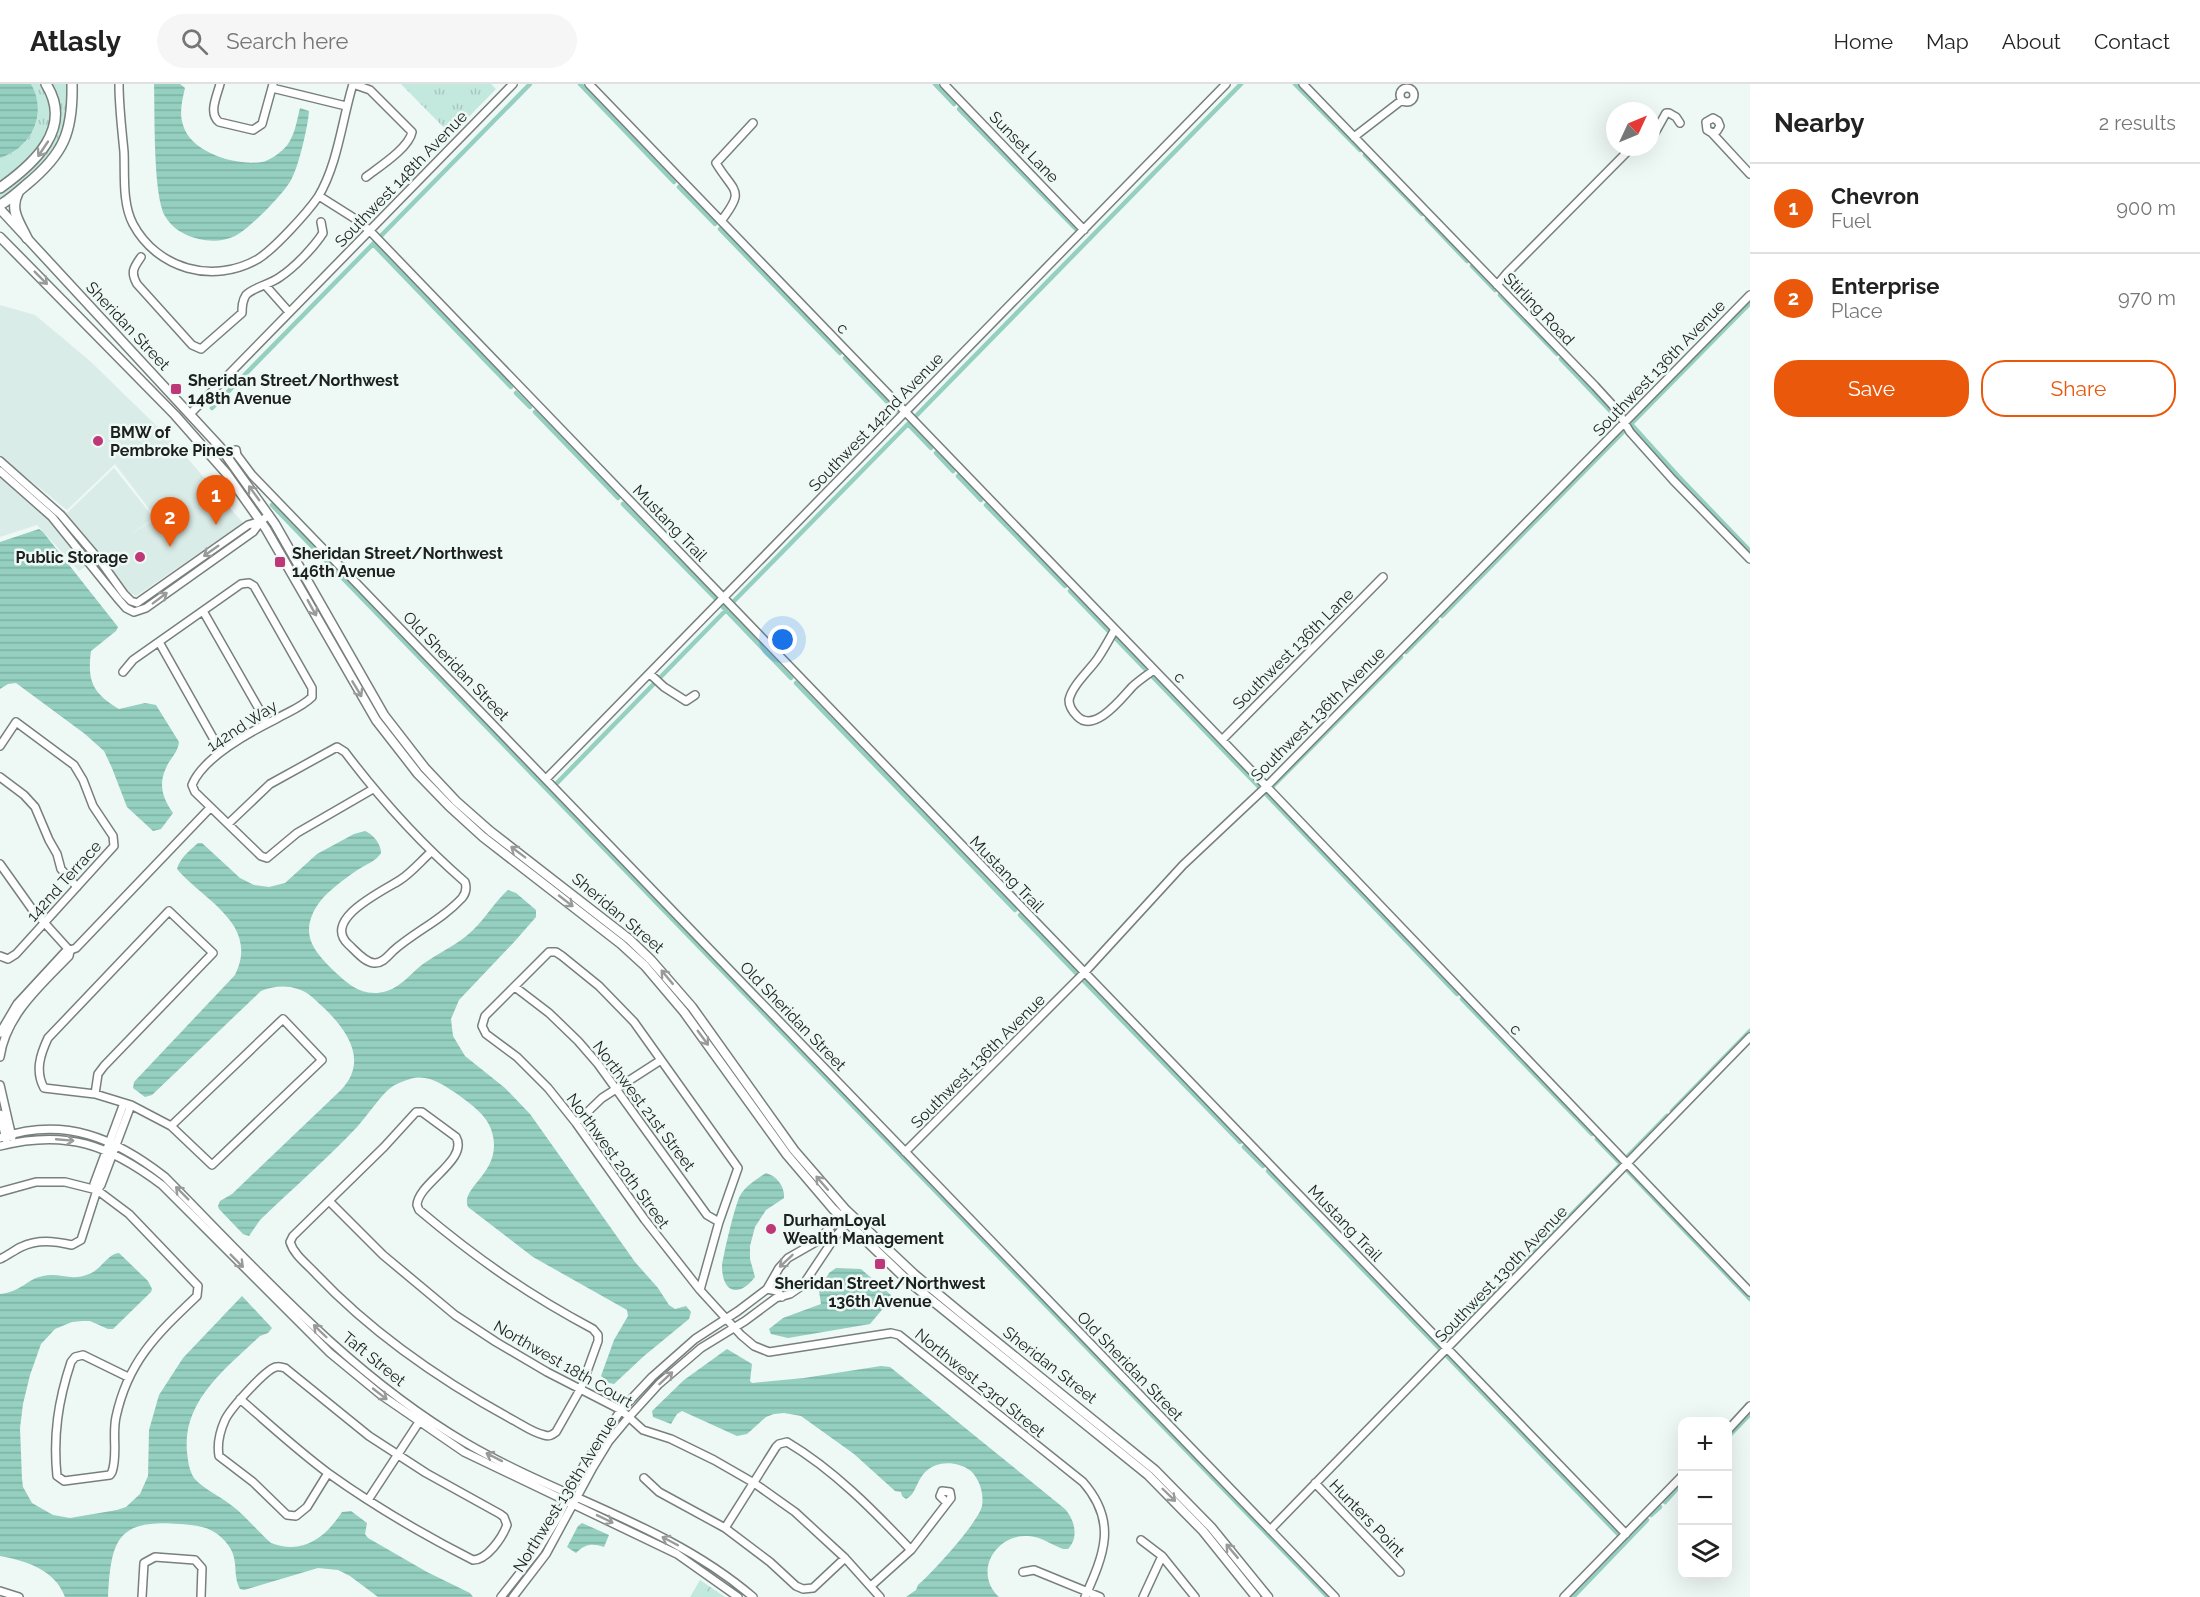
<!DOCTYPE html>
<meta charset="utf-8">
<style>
:root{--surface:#fff;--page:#f6f6f6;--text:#222;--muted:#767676;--line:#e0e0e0;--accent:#ea580c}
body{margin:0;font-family:Raleway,sans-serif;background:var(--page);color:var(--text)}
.controls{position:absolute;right:18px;bottom:18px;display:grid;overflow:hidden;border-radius:12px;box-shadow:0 6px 24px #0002}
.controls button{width:54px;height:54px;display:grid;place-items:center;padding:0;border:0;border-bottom:2px solid var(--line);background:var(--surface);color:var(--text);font:30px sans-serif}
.compass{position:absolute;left:1606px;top:18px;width:54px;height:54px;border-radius:50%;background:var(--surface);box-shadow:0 6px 24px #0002;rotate:46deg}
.you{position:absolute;left:783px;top:556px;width:21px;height:21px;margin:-15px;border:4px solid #fff;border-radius:50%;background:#1a73e8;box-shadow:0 0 0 9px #1a73e833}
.badge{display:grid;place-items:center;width:39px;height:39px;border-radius:50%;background:var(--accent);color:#fff;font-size:20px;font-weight:700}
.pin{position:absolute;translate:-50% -50px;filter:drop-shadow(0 2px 3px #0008)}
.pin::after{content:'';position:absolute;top:32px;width:21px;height:18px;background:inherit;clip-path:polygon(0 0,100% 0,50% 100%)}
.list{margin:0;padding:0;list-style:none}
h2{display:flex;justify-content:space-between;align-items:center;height:78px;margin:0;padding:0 24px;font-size:26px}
h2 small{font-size:20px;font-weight:400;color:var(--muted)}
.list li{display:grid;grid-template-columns:39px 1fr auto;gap:18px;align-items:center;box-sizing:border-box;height:90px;padding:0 24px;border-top:2px solid var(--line)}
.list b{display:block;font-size:22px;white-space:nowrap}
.list p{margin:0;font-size:20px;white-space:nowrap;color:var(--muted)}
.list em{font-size:20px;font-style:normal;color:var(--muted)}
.actions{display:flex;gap:12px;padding:18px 24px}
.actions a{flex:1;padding:14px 0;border:2px solid var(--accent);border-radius:24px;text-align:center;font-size:21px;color:var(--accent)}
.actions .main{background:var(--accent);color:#fff}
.icon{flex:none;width:33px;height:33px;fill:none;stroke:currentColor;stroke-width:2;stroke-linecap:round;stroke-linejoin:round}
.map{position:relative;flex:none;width:1750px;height:1513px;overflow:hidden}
header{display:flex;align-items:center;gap:36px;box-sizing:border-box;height:84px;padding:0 30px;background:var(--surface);border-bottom:2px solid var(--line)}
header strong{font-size:28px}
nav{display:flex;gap:33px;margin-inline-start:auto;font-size:21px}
.search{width:420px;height:54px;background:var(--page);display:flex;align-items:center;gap:15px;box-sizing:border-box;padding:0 21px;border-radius:33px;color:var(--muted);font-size:22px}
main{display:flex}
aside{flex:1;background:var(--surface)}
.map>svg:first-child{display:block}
.built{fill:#daece7}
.grass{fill:url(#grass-tufts)}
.forest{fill:url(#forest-crowns)}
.water{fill:url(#water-rules)}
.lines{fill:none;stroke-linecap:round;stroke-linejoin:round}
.canal{stroke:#94cfbf;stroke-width:4.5}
.minor-casing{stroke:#78807d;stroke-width:10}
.major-casing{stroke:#78807d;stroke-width:11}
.highway-casing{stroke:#78807d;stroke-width:12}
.minor{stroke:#fff;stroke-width:7}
.major{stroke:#fff;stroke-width:8}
.highway{stroke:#fff;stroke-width:9}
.oneway{stroke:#999b9a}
.poi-dot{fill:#be3776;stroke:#eef8f5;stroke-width:2}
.labels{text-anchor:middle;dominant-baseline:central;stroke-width:5;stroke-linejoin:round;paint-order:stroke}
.street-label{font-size:16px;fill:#1c201f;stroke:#eef8f5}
.poi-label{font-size:16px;font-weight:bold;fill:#1c201f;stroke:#eef8f5;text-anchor:start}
</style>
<header>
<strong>Atlasly</strong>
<div class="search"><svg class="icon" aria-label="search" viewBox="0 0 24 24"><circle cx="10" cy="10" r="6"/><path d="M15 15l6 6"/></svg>Search here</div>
<nav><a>Home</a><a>Map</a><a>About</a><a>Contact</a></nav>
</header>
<main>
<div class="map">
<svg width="1750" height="1513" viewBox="0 0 1750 1513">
<defs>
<pattern id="grass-tufts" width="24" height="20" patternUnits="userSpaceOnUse" patternTransform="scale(1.5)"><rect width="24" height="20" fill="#c3e9de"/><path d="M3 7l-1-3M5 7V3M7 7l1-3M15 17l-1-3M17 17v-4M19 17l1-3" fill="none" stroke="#a7c8be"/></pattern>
<pattern id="forest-crowns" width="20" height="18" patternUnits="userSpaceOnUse" patternTransform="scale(1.5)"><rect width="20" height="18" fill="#c3e9de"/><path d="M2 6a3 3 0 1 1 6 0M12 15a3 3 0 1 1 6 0" fill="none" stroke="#a7c8be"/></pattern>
<pattern id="water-rules" width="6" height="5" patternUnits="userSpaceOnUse" patternTransform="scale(1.5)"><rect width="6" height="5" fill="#94cfbf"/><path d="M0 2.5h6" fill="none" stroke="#7fb1a4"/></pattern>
</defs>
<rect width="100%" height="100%" fill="#eef8f5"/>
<!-- built -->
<path class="built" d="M0,221L35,231L90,277L176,361L243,439L136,512L129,508L102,471L79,487L37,441L0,453V375L67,429L114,384L154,434L127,453L156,434L115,380L67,426L0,372Z"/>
<!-- grass -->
<path class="grass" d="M31,0H42C65,47 32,71 0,99V74C32,64 48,30 31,0Z
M51,0H67C68,18 70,40 61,56C48,80 23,102 0,115V109C27,87 52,75 56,37C57,22 57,13 51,0Z
M401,0H491L496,5L451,51Z"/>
<!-- forest -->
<path class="forest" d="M700,1496L725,1513H690Z"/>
<!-- water -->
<path class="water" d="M0,0H31C48,29 32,64 0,74Z
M154,0H180L185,4C182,17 179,29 183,41C191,69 236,82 262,78C270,77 284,66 288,60C295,50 297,36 300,24L309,27C308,42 299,81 292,94C286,108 248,146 235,152C213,163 177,154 165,132C153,110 155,29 154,0Z
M39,445L43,448L118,543L116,547L91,567C87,598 93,609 119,625L145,619L156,621L179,658C178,669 170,674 166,684C158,701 163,715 173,729L161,745L153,747L127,723L112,684L104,667L85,650L16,599L8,600L0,605V458Z
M365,747C373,750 381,760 381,769C376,777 367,780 359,785C343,796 321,811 313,829C301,855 318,871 335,888C350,902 364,914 387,907C401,903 411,889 423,880C440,868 457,861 472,847C485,835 496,816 508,806L516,809L536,826V833L515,857L459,916L451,935L453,952L465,972L505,1004L530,1030L635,1178L658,1204L669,1221L675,1225L686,1222L691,1228L689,1235L644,1272L614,1300L609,1299L601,1292L614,1256L628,1232L627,1226L533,1173L468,1123C459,1102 506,1088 491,1045C486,1031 472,1021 460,1012C445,1002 429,989 410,995C403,997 395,1000 389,1005C377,1016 368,1031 357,1043C326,1076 292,1105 260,1136L249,1152L243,1150L219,1125L218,1122L220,1117L232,1110L341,1006C369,977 347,946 324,924C316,917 309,908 298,905C286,901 273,902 261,907L152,1011L145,1013L133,1004L134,998L235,891C260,840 204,817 177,785C180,774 190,766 198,759H202L240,794L254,801L269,803L285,799L317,770L354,750Z
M766,1089C777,1092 785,1103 784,1114L766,1126L755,1143L750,1162V1175L755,1193C739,1214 722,1209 722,1182C723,1172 736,1116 741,1110C746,1102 758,1094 766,1089Z
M119,1169L148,1197L152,1205L151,1208L113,1245H108L90,1237H82L72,1238L55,1245L41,1260L30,1291L23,1320L20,1344L22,1395L23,1403L32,1419L53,1431L70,1434L117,1426L126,1423L140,1410L148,1392L149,1346L159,1311L183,1274L242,1212L272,1244L268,1249L260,1252C228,1283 182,1316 187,1368C188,1377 189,1386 194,1394C203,1405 220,1412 231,1421C246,1432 257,1447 271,1459C303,1471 325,1454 342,1428L351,1427L367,1439L365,1450L368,1454L427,1488L470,1509L473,1513H378L350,1492L338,1486L318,1484L244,1506L240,1505C231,1488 242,1473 222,1454C210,1442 195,1441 179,1440C117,1435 111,1456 108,1513H65C55,1486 27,1477 0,1472V1210C21,1208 27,1195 43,1192C59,1188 71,1198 89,1190C101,1186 107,1170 119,1169Z
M836,1184L861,1185L891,1211V1215L870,1240L788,1254L771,1250L769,1245L783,1234L821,1220L819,1207L829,1189Z
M727,1265L752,1280L750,1297L752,1299L804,1294L881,1282L890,1283L1065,1425C1075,1436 1079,1454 1068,1465H1063C1052,1461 1040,1452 1028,1452C995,1450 973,1489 999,1513H906L916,1506L918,1501C932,1489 978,1439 982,1422C984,1410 980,1396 971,1387C962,1380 950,1378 940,1380C915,1386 919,1410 906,1415L902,1412L901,1408L895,1407L854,1370L801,1332L784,1329L774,1330L766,1333L747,1350L737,1352L682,1327L677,1330L671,1340L653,1333L652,1327L684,1296Z
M582,1439L609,1451L604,1463C592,1459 585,1460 576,1469L567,1463L578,1442Z"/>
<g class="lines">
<!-- canal -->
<path class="canal" d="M580,0L674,98
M935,0L954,20
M1295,0L1360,66
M959,25L1077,146
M1365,71L1422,130
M679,103L715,140
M1427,135L1467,177
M720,145L840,269
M373,160L511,303
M1472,182L1495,206
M1500,211L1557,270
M1750,219L1631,340L1678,392L1750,467
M845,274L896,327
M1561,275L1617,334
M516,309L530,323
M212,324L530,0
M535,328L618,414
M915,333L1241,0
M936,369L953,387
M958,392L981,416
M623,420L717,516
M272,421L1328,1513
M986,421L1065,502
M1070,507L1260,704
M733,518L908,340L931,364
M721,521L791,594
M1442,532L1623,348
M1406,568L1437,537
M796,599L1015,826
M557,699L728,524
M1272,703L1401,573
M1266,710L1457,910
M1020,831L1078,891
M1082,895L1240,1058
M1462,915L1592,1050
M1672,1027L1750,947
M1244,1063L1263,1082
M1627,1073L1667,1032
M1627,1086L1750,1215
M1268,1087L1440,1265
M1447,1257L1621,1080L1597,1055
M1447,1272L1619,1451
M1728,1353L1750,1330
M1665,1418L1682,1399
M1651,1431L1660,1423
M1573,1513L1647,1436"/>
<!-- minor casing -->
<g class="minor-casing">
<path id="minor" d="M119,0C119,23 122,46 124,68C125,91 122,119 133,140C157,185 213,201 258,175C274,165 307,129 318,113C338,80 342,36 353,0
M220,0C217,12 208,29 219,38L253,46L262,40L273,0
M353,0L370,6L412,48C409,64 379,83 366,93
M589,0L1222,656L1750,1208
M944,0L1084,146
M1303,0L1595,302L1617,326L1630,348L1673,396L1750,475
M1400 11a7 7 0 1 1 14 0a7 7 0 1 1-14 0Z
M272,4L346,22
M1712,49L1717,47L1720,42L1718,37L1713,34L1706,38L1707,46L1712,49L1750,90
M1354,53L1402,16
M1651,56L1666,29H1669L1676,33L1680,39
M319,112L357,136L370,147L1626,1450
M721,137C746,105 734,109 716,79L753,39
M141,173C134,183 130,188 137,200L192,261L201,265L242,229C242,223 242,217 246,211C252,204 271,200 280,193C294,184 314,163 323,149L321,138
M1497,201L1507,189L1631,64L1637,63
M266,202L289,228
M190,330L513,0
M236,366L237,371L252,391L1335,1513
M0,377L61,431L101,478L124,510L131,517L137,519L248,441L261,437L269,431
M0,387L52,433L119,516L126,524L134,528L146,524L253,448L261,437
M203,527L267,639
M1115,545C1110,554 1104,565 1098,574C1090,586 1072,601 1069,616C1069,622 1073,628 1077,632C1094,650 1121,615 1132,603C1138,597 1147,591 1154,586
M159,558L221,668
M123,588L133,576L241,500L249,499L254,502L312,604V613C302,623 288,628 276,635C250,648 203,673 192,701L195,708L261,772L267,774L297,749L373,705
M650,590L664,603L686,617L695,611
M1222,656L1383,493
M0,662L16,638L74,681L83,696L93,722L113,752L114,762L16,870L8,875L0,872
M0,693L24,711L35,723L49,756L57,770L61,785L77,803
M546,695L1226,0
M228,740L270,700L337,663L345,668C382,717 419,758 465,798C467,804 466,809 462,814C442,836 414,848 393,867C388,872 382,880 374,879C364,878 355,866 348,860C322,835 383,807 400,796C411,789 421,777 431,768
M0,780L32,825L70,867
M515,903L549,929L578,957L598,980L707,1131L719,1138
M0,949L17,920L65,868L76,864L210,724
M0,973C6,931 41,901 69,872L70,867
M0,1001L12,1053
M95,1010L98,990L104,982L213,869L169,827L48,954C40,971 35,987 44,1004L95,1010L131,1021L171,1042L212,1081L322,976L283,935L171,1042
M416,1028H422L456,1053C469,1076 418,1099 417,1121L419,1126C476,1174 527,1210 593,1245L598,1251V1257L581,1304L556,1348C552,1351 549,1353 544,1351C534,1349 524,1342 515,1337C443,1298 373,1250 316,1190C307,1180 294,1171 290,1158L293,1152L384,1063Z
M0,1030L6,1056
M576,1039L602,1014L661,976
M0,1054C64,1032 115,1054 165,1093C259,1188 350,1291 466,1359C560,1414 669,1441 753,1513
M0,1062C67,1045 109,1061 162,1101L330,1269L381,1311L464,1368L677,1470L738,1513
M905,1068L1084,889L1183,781L1266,703L1750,211
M97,1106L94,1100L124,1019
M0,1108L36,1098H65L97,1106L129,1130L198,1202L197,1212C157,1250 128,1277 116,1333C112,1351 118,1371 112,1388L110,1391L64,1397L57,1392C53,1352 58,1317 71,1278L75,1273L83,1271L128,1293
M329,1117L383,1171L455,1231L496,1258L547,1288L621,1326L643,1346L671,1355L714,1376L754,1399L795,1428L845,1474L880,1513
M0,1175C7,1172 13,1167 21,1163C38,1155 54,1157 72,1161L81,1156L97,1106L101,1101L131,1021
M767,1205L777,1207L782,1213
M700,1206L719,1138L738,1084L634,938L599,902L562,872L556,868H549L485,932L482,942L486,950L517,973L548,1004L576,1039L645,1136L700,1206L741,1251L754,1262L769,1268L891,1249L899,1251L1083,1398C1118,1438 1104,1470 1085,1513
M240,1315C269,1340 297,1366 328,1389C374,1422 422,1450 473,1476C487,1476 502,1454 507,1441L504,1433L500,1430L426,1389L369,1352L285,1284C282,1283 279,1282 276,1283C266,1285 230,1325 225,1336C220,1347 217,1360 219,1372L253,1398L287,1431L296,1432L307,1423L328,1389
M1728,1346L1750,1322
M644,1394L659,1408L725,1444L770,1478L796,1502L803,1505L813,1504L845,1474
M1315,1399L1400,1488
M368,1416L421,1335
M725,1444L776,1363L779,1360L787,1358C834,1386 873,1426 911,1466
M1270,1446L1750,953
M1141,1456L1162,1472L1195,1513
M1023,1488L1034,1486L1100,1513
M871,1502L911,1466L951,1414L950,1408L942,1407L940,1412L947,1419
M0,1507L19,1513
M142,1513L144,1479L155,1473L195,1476L202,1484L201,1513
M501,1513L538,1466L558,1433L584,1381L621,1326L652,1293L695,1255L738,1227L767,1205L779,1184L788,1174L816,1158L843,1130
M513,1513L546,1470L592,1385L609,1357L629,1333L659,1300L701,1264L745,1237L776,1214L790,1210L803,1201L835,1153L850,1136
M1143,1513L1162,1472
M1564,1513L1682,1392"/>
</g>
<!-- major casing -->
<g class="major-casing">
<path id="major" d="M0,125L220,363L275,440L384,631L425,684L456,717L490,747L629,855L651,876L692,923L794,1066L846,1126L914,1190L961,1229L1155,1386L1211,1443L1268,1513
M0,153L175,331L227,390L266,445L376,636L418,690L449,722L483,753L621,860L645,882L684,928L787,1071L833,1125L908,1197L1148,1391L1203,1447L1256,1513"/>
</g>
<!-- highway casing -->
<g class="highway-casing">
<path id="highway" d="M0,104C34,80 74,44 46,0
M18,109C9,126 20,139 27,154
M0,121C9,116 18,108 26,101C64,70 73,48 72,0"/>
</g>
<!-- minor -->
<use href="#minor" class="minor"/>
<!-- major -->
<use href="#major" class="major"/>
<!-- highway -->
<use href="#highway" class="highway"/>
</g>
<!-- one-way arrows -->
<defs><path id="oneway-shaft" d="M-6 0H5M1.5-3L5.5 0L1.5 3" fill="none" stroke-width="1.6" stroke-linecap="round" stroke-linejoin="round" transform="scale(1.5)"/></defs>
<g class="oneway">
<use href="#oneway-shaft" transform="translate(43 65) rotate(124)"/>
<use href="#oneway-shaft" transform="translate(41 194) rotate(45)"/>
<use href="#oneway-shaft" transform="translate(254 409) rotate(-126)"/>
<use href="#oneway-shaft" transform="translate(211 467) rotate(145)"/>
<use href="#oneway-shaft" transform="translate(160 514) rotate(-37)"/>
<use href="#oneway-shaft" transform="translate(312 524) rotate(61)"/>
<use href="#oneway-shaft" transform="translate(357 605) rotate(59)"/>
<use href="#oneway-shaft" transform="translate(518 768) rotate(-143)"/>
<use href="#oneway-shaft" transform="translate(566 817) rotate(38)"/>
<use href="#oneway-shaft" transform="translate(667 893) rotate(-130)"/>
<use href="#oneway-shaft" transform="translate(703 954) rotate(54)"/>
<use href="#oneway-shaft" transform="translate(65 1056) rotate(5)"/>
<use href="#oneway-shaft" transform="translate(822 1099) rotate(-131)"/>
<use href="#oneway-shaft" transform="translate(182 1109) rotate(-135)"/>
<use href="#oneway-shaft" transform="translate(237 1177) rotate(45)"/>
<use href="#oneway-shaft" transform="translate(786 1177) rotate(137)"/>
<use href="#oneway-shaft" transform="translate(320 1247) rotate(-136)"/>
<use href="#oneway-shaft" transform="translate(666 1294) rotate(-43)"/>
<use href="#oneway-shaft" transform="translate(380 1310) rotate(38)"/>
<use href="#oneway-shaft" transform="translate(494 1373) rotate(-153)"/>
<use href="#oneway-shaft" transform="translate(1169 1411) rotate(44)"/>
<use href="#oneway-shaft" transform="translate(605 1435) rotate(26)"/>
<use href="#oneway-shaft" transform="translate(670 1457) rotate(-152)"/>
<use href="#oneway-shaft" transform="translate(1232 1467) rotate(-130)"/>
</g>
<!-- markers -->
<g class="poi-dot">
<rect x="170" y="299" width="12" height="12" rx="3"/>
<circle cx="98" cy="357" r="6"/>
<circle cx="140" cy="473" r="6"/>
<rect x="274" y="472" width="12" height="12" rx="3"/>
<circle cx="771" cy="1145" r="6"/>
<rect x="874" y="1174" width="12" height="12" rx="3"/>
</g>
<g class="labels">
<!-- street labels -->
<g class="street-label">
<text transform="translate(1024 63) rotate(46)">Sunset Lane</text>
<text transform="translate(401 95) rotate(-46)">Southwest 148th Avenue</text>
<text transform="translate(1539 225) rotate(46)">Stirling Road</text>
<text transform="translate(128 242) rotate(47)">Sheridan Street</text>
<text transform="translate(843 244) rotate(46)">c</text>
<text transform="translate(1659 284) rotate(-46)">Southwest 136th Avenue</text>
<text transform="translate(876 338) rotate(-46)">Southwest 142nd Avenue</text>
<text transform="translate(670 439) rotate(46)">Mustang Trail</text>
<text transform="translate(1293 565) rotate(-45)">Southwest 136th Lane</text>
<text transform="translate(456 582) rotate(46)">Old Sheridan Street</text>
<text transform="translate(1180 593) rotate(46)">c</text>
<text transform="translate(1318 630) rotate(-45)">Southwest 136th Avenue</text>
<text transform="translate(242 642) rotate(-33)">142nd Way</text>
<text transform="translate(1007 790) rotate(46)">Mustang Trail</text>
<text transform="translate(64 797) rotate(-48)">142nd Terrace</text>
<text transform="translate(618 829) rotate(40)">Sheridan Street</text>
<text transform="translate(793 932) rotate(46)">Old Sheridan Street</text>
<text transform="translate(1516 945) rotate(46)">c</text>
<text transform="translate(978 977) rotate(-45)">Southwest 136th Avenue</text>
<text transform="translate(644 1022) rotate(53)">Northwest 21st Street</text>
<text transform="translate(618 1077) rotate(54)">Northwest 20th Street</text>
<text transform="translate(1345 1139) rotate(46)">Mustang Trail</text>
<text transform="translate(1501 1190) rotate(-46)">Southwest 130th Avenue</text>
<text transform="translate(374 1275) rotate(39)">Taft Street</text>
<text transform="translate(563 1280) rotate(30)">Northwest 18th Court</text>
<text transform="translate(1050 1281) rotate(38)">Sheridan Street</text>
<text transform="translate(1130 1282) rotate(46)">Old Sheridan Street</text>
<text transform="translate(980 1299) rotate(39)">Northwest 23rd Street</text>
<text transform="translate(565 1410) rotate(-58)">Northwest 136th Avenue</text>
<text transform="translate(1367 1434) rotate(46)">Hunters Point</text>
</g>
<!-- poi labels -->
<g class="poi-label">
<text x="188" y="296">Sheridan Street/Northwest<tspan x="188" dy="18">148th Avenue</tspan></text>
<text x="110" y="348">BMW of<tspan x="110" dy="18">Pembroke Pines</tspan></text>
<text x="292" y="469">Sheridan Street/Northwest<tspan x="292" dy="18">146th Avenue</tspan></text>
<text x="128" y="473" text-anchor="end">Public Storage</text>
<text x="783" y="1136">DurhamLoyal<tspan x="783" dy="18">Wealth Management</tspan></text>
<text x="880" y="1199" text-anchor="middle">Sheridan Street/Northwest<tspan x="880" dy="18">136th Avenue</tspan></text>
</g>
</g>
</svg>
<div class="controls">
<button>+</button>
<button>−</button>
<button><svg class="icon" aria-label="layers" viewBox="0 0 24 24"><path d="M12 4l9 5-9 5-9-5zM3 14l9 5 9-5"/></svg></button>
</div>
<svg class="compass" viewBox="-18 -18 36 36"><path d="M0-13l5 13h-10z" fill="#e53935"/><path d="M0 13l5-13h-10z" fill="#767676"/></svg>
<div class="you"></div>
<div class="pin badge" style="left:216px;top:441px">1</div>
<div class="pin badge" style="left:170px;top:463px">2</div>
</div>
<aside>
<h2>Nearby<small>2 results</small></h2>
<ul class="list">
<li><span class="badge">1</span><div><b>Chevron</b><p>Fuel</p></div><em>900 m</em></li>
<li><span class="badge">2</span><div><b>Enterprise</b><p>Place</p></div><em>970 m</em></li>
</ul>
<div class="actions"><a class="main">Save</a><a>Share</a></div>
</aside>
</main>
